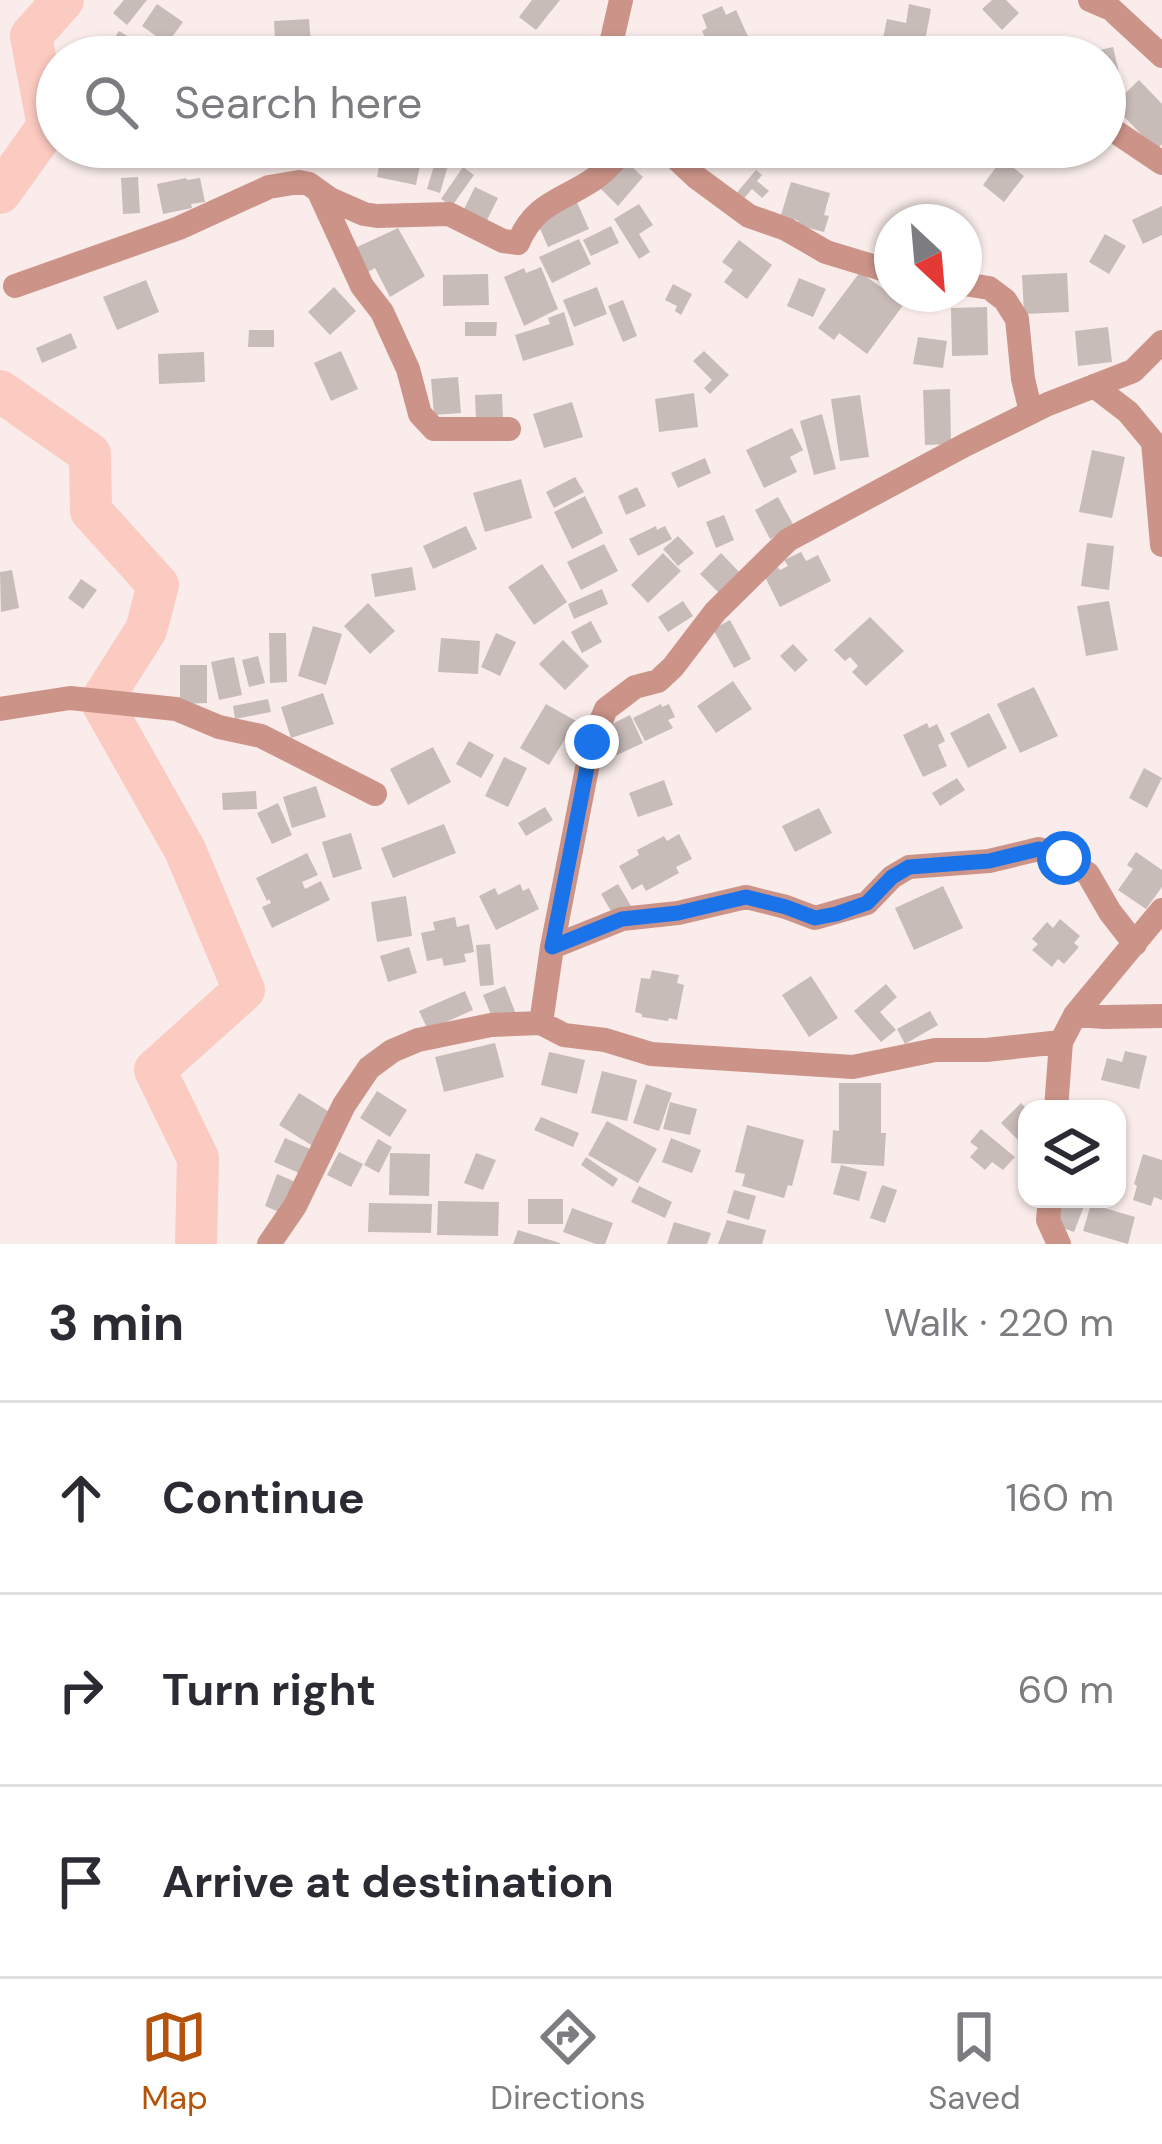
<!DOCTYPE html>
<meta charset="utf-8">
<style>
:root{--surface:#fff;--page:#f2f2f3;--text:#2b2b33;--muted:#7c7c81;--line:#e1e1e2;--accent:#b45309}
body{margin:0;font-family:"DM Sans",sans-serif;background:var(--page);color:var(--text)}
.controls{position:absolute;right:36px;bottom:36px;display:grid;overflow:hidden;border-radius:24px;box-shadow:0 3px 9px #0004}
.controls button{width:108px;height:108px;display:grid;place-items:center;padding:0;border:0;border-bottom:3px solid var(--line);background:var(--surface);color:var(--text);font:60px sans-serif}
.compass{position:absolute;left:874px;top:204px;width:108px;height:108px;border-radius:50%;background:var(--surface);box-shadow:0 3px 9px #0004;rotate:154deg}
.stop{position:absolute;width:36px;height:36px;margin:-27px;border:9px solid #1a73e8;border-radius:50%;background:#fff}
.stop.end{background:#1a73e8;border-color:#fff;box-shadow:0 3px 12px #0008}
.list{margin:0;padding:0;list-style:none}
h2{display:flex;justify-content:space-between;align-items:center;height:156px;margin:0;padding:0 48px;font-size:51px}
h2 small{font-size:39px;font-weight:400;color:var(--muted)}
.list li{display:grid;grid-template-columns:78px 1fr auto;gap:36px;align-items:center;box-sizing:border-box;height:192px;padding:0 48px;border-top:3px solid var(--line)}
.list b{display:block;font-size:45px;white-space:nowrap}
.list em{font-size:39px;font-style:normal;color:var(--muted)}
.icon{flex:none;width:66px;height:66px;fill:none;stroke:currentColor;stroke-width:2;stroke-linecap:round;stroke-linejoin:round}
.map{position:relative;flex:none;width:1162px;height:1244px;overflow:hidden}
.search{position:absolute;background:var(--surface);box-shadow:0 3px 9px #0004;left:36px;right:36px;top:36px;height:132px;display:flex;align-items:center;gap:30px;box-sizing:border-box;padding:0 42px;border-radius:66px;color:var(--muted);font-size:45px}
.sheet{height:732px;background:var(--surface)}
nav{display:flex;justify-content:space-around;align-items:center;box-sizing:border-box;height:168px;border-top:3px solid var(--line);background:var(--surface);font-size:33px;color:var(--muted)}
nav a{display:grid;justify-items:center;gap:6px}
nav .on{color:var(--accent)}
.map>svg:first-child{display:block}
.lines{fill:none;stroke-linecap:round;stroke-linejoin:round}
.river{stroke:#fbcac0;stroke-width:42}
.building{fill:#c8bcb9}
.minor{stroke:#cc9489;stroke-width:24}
.route{stroke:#1a73e8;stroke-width:15}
</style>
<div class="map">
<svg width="1162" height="1244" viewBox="0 0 1162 1244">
<rect width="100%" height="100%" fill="#f9ecea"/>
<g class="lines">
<!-- river -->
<path class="river" d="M0,193L48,126L31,36L63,0
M0,391L90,454L91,511L158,585L146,630L101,701L185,850L244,990L155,1070L198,1158L196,1244"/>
</g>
<!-- building -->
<path class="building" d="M124,0H147L127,25L113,13Z
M532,0H560L536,30L519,17Z
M992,0H1006L1019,13L1002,30L982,9Z
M157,4L183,22L167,44L142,26Z
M909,4L931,9L922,57H879L887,19L906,23Z
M722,6L726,15L736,10L756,54L748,57H714L702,31L707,28L702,15Z
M309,19L312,57H276L274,21Z
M119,31L142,45L135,57H102Z
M1113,47L1122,85L1105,89V57H1087L1086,53Z
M1139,80L1162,104V144L1156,150L1113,105Z
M265,147H298L299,155L268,162Z
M338,147L377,148V166L338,165Z
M383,148L422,155L416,185L377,177Z
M620,156L643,177L618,206L597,185Z
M436,159L449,162L440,193L427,189Z
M1002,159L1024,176L1004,202L983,185Z
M463,167L474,175L452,206L441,199Z
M756,170L762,175L757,181L769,191L762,198L752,189L741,202L734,196Z
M138,177L140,213L123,214L121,178Z
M186,178L187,180L200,178L205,202L191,204L192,208L163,214L157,184Z
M791,182L830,193L824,215L829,216L824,232L797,225L799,221L781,215Z
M475,187L498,198L484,226L461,215Z
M576,200L589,229L548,247L535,217Z
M639,204L653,225L639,234L650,252L639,259L614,219Z
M1162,206V235L1143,244L1132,220Z
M611,226L619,243L591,256L583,240Z
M398,228L425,276L390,297L375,268L368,272L355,248Z
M1105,234L1126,246L1109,274L1089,262Z
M579,239L591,264L552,283L539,257Z
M739,240L772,265L747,299L724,282L733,270L722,262Z
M541,267L558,309L524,326L504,277L524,268L526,273Z
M860,272L904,304L867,354L839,333L834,340L818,328Z
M1067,273L1069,312L1024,314L1022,275Z
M488,274L489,305L443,306V275Z
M799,278L826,289L813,317L787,306Z
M146,280L159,312L117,330L103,297Z
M673,284L692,294L681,315L675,311L677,306L665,300Z
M334,287L356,311L330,335L308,312Z
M597,287L607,314L574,327L563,300Z
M623,300L637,336L623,342L608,306Z
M987,307L988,355L952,356L951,308Z
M564,312L574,345L523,361L515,335L550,324L548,318Z
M465,322H497L496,336H465Z
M1108,327L1112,362L1078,366L1075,331Z
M249,330H274V347H248Z
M71,333L77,348L42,363L36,348Z
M918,337L947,341L943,368L913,364Z
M341,351L358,389L331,401L314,363Z
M704,351L729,375L710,394L704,388L712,380L693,361Z
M204,352L205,382L159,384L158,354Z
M458,377L461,413L434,415L431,379Z
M950,389L951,444L925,445L923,390Z
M694,393L698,427L659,432L655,399Z
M502,394L503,420L476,421L475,395Z
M860,395L869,457L840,461L831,399Z
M572,402L583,437L544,448L533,414Z
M822,414L836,469L814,475L800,421Z
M792,428L803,450L790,457L797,472L764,488L746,450Z
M1092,450L1125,457L1112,518L1079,512Z
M705,458L711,473L678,488L671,473Z
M575,477L584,492L554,508L546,492Z
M521,479L532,518L485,532L473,493Z
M637,487L646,506L626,515L618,496Z
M585,496L603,533L572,549L554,512Z
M778,497L794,526L770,539L755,510Z
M724,515L734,540L716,548L706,522Z
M466,526L477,549L433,569L423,546Z
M656,526L657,530L665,526L672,539L638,556L629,539Z
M678,536L694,553L678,566L663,549Z
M1087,543L1114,546L1109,590L1081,586Z
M604,544L618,571L581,590L567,562Z
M801,552L806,561L818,555L831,581L780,607L763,573L777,566L780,570L788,566L784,560Z
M663,553L681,571L648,603L631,585Z
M721,553L742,575L721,595L700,574Z
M542,564L567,602L534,625L508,587Z
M412,567L416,590L375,597L371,574Z
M12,570L19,608L1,612L0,572Z
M81,579L97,590L83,609L68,598Z
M602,589L608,604L574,619L568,604Z
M683,601L693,616L668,632L658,617Z
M1109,601L1118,650L1086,656L1077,606Z
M368,603L395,631L370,654L344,626Z
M870,617L904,651L866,686L852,672L858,666L850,657L845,661L834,650Z
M730,620L751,659L734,668L713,629Z
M591,621L602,642L582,653L571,632Z
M313,626L342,634L326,685L298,676Z
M269,633H286L287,682L270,683Z
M496,633L516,642L500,676L481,667Z
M441,638L480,641L478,674L438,672Z
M563,640L589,666L565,690L539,664Z
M793,644L808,660L795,672L780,656Z
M258,656L265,683L249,687L242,660Z
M234,657L242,695L219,700L211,662Z
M180,665H207V703L180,704Z
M733,681L752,709L716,733L697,706Z
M1034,687L1058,736L1020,753L997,704Z
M323,693L334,724L291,738L281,707Z
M268,699L271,712L235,719L233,706Z
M546,704L576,721L549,765L520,748Z
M661,704L662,707L669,704L675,717L668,720L673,728L645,741L633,718Z
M989,713L1007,748L968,768L950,733Z
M630,715L643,743L617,755L604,728Z
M927,723L929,728L937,724L945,741L938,745L947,766L923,777L903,735Z
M469,741L494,755L481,778L456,764Z
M433,747L451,782L408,805L390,769Z
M504,757L527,768L508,807L485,796Z
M1144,768L1162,778L1147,808L1129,798Z
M957,778L965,790L940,806L932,793Z
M664,780L673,805L638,817L629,793Z
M316,786L326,817L292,828L283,797Z
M256,791L257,809L223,810L222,793Z
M278,803L292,835L272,844L257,813Z
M545,807L553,820L526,836L518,823Z
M819,808L832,833L795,852L782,826Z
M444,824L456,853L393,878L381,848Z
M351,833L362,869L333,878L322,842Z
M679,834L692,859L676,867L679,873L646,891L642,884L632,890L619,866L639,855L637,850L664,836L667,841Z
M1136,852L1162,870V887L1146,909L1118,890L1133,869L1127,865Z
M307,853L318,875L302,882L305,889L321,881L330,900L272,928L262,907L271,903L269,899L267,901L256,878Z
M520,884L523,891L529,888L539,909L496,930L479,896L495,888L498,895Z
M618,884L631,906L614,916L601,894Z
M943,886L963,928L914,950L895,908Z
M406,896L412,936L377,942L371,902Z
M455,917L457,927L469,924L474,952L464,954L466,962L444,966L442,958L427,961L421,933L435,930L433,922Z
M1060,919L1080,936L1074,943L1079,947L1064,964L1058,959L1052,967L1032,950L1038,944L1032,939L1047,922L1053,928Z
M490,944L494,985L480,986L476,945Z
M409,947L417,973L388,982L380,956Z
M652,970L679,975L677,983L684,985L677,1020L669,1018L668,1021L642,1017V1014L635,1012L641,978L650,979Z
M811,976L838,1018L809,1037L782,995Z
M886,984L897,997L880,1012L896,1030L881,1042L854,1011Z
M505,986L516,1014L494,1022L483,995Z
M465,991L473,1010L428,1030L419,1011Z
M930,1011L938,1025L905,1044L897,1029Z
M495,1043L504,1077L444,1092L435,1057Z
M1125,1051L1147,1056L1139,1089L1101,1080L1107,1058L1122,1062Z
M549,1052L585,1060L577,1094L541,1085Z
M602,1071L637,1080L627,1121L591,1113Z
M839,1083H881V1133H886L884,1166L831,1163L833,1130L839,1131Z
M646,1084L672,1093L659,1131L633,1123Z
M377,1091L407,1110L390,1137L360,1118Z
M299,1093L336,1116L316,1148L279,1125Z
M670,1102L697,1109L690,1135L663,1129Z
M1021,1103L1027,1109V1140L1022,1144L1001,1123Z
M541,1117L579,1133L573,1147L534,1130Z
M607,1121L657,1149L638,1183L588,1155Z
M747,1125L804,1140L792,1186L788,1185L784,1198L742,1186L745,1174L735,1172Z
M981,1129L1015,1157L1003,1170L992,1162L985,1170L970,1157L978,1148L970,1142Z
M285,1138L317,1152L306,1176L274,1162Z
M671,1138L701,1150L692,1173L662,1162Z
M378,1139L392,1147L379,1173L364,1165Z
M339,1152L363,1164L351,1187L327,1175Z
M390,1153L430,1154L429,1196L389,1195Z
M476,1153L496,1160L483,1190L464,1183Z
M1143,1154L1162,1160V1200L1154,1197L1151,1206L1133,1200L1137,1186L1134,1184Z
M586,1157L618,1179L613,1187L581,1165Z
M841,1165L867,1172L859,1201L833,1194Z
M277,1174L298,1183L286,1215L265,1206Z
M882,1185L897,1190L885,1223L870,1218Z
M639,1186L672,1202L665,1218L631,1202Z
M734,1190L756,1196L749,1220L727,1213Z
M528,1199H563V1224H528Z
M1062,1199L1086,1201L1074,1232L1052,1224Z
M438,1201L499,1202L498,1236L437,1235Z
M369,1203L432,1204L431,1233L368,1232Z
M1091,1204L1135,1217L1128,1244L1083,1231Z
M572,1208L613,1223L605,1244H596L563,1232Z
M727,1220L766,1230L762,1244H718Z
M674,1222L711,1233L707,1244H667Z
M518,1230L560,1243V1244H513Z"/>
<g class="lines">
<!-- minor -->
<path class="minor" d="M1090,0L1111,9L1162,56
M608,57L621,0
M1110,128L1162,163
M664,147L696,177L749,216L786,229L826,252L892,272
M319,192L362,286L382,312L408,369L420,414L434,429H509
M964,284L989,288L1005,300L1017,319L1023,379L1031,412
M15,286L179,228L269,187L299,182L309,184L330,199L364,214L377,216L449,214L503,241L518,243C535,203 559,202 591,181C605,173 616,158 627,147
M1094,386L1128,412L1153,442L1162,545
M0,709L70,698L176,709L219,727L261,736L375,794
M552,947L622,919L678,913L746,897L786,907L815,918L867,903L892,877L909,867L989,861L1039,849L1064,858L1088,874L1110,912L1135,944
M1075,1015L1105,1017L1162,1016
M541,1023L552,947L592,743L606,709L635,687L658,681L673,667L715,612L788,540L965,445L1048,404L1133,371L1162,342
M1056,1109L1061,1042L1075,1015L1162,910
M1050,1199L1048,1220L1059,1244
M269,1244L295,1206L344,1105L369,1068L392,1051L418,1040L491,1025L541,1023L564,1035L605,1040L651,1054L853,1067L935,1050H986L1061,1042"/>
</g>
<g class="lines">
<!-- route -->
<path class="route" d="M592,742L552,947L622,919L678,913L746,897L786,907L815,918L836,914L867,903L892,877L909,867L989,861L1039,849L1064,858"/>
</g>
</svg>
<div class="controls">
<button><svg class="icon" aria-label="layers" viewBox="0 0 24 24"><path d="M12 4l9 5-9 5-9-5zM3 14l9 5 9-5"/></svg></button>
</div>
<svg class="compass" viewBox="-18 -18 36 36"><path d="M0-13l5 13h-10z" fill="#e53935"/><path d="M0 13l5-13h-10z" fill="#7c7c81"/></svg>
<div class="stop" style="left:1064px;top:858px"></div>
<div class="stop end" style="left:592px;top:742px"></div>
<div class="search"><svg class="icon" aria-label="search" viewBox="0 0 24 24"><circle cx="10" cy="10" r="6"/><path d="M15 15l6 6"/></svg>Search here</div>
</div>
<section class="sheet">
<h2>3 min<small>Walk · 220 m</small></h2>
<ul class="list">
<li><svg class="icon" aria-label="ahead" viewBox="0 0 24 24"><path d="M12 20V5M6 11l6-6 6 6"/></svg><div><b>Continue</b></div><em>160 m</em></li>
<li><svg class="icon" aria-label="right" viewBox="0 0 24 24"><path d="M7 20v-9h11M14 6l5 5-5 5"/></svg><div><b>Turn right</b></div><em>60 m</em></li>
<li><svg class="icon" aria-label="arrive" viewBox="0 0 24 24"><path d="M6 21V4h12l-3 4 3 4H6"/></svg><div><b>Arrive at destination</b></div></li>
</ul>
</section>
<nav>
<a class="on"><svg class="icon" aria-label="map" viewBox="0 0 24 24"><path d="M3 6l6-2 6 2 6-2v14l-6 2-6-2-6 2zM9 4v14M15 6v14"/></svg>Map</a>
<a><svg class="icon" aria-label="directions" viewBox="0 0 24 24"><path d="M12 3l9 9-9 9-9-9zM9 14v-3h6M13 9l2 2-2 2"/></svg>Directions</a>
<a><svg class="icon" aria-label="saved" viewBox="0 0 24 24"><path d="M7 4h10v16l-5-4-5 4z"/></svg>Saved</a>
</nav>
